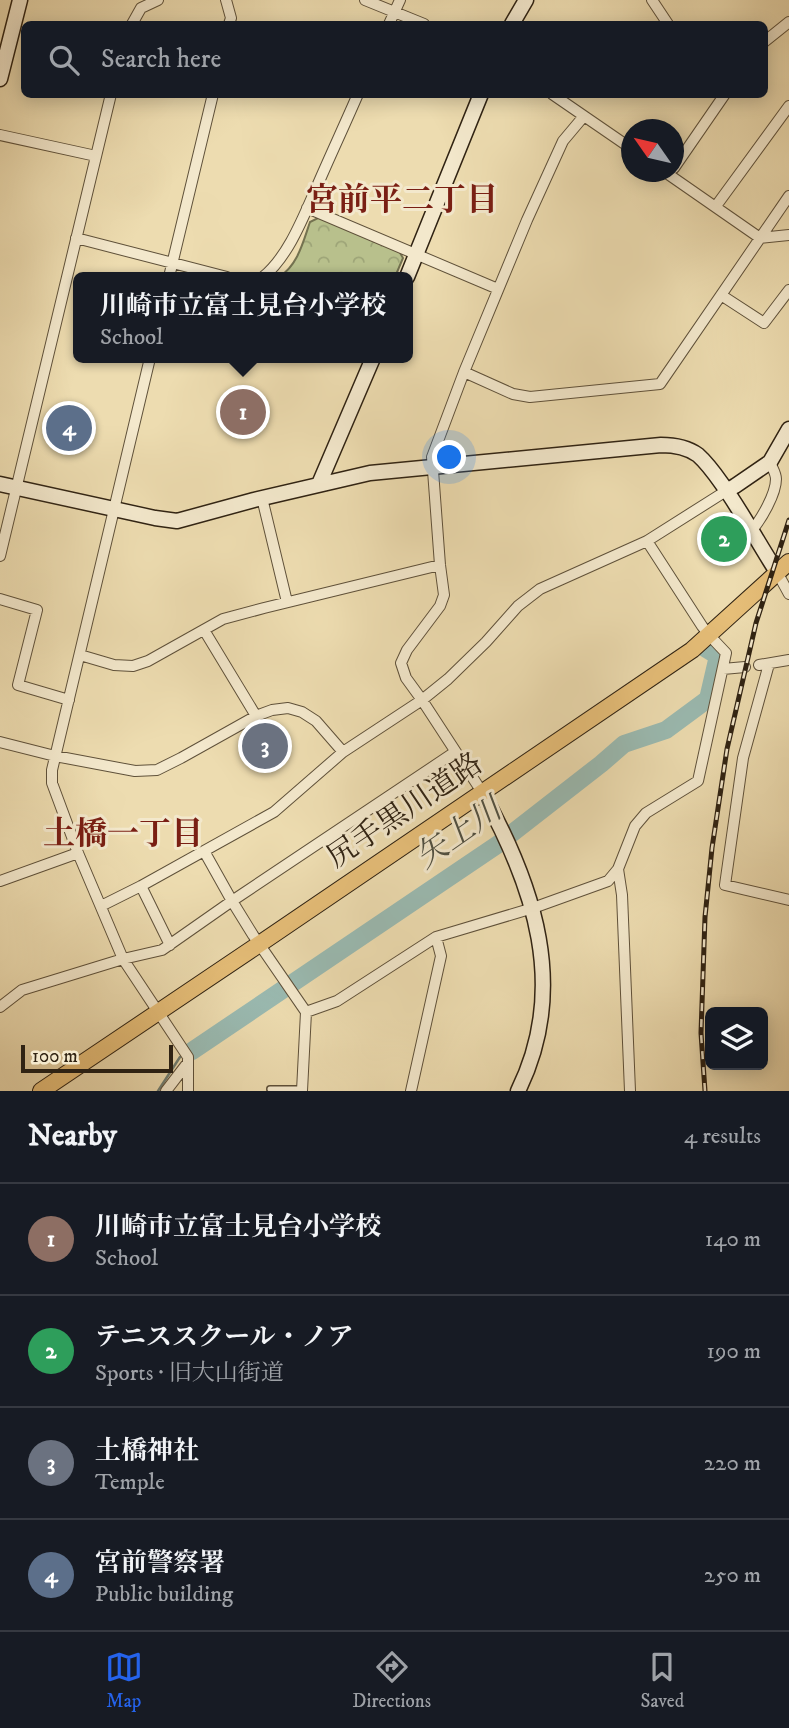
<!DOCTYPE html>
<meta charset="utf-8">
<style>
:root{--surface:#171b24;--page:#20242c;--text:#f1f3f6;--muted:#9ea1a6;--line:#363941;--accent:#2563eb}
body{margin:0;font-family:"IM FELL DW Pica","Noto Serif JP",serif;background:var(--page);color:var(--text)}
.controls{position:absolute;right:21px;bottom:21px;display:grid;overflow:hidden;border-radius:10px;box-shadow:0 4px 18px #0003}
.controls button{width:63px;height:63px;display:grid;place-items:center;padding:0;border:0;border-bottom:2px solid var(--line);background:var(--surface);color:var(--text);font:35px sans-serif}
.compass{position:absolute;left:621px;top:119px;width:63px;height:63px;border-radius:50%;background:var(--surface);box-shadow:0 4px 18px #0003;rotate:304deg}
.scale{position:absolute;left:21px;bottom:18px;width:152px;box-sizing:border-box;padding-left:7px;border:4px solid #302313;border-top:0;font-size:19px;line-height:24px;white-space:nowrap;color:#302313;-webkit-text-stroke:5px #f3e8cc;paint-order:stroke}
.you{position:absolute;left:450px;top:458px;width:24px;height:24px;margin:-18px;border:5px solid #fff;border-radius:50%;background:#1a73e8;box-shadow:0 0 0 10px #1a73e833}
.badge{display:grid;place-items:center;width:46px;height:46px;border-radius:50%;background:var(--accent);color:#fff;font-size:23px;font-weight:700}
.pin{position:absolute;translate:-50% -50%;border:4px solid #fff;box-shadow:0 2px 7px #0006}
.popup{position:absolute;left:73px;top:272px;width:340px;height:91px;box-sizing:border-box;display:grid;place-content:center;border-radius:10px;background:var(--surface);filter:drop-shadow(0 2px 5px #0005);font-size:23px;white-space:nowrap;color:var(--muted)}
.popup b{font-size:26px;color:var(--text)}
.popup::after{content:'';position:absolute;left:50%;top:100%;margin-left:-14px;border:14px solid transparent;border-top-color:var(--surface)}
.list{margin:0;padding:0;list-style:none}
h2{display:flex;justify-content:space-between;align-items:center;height:91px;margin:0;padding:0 28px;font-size:30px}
h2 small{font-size:23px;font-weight:400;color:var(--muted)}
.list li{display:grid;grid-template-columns:46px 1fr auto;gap:21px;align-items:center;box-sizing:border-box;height:112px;padding:0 28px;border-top:2px solid var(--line)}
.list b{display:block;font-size:26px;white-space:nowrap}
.list p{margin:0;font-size:23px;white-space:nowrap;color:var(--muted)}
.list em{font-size:23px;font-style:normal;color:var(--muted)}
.icon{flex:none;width:38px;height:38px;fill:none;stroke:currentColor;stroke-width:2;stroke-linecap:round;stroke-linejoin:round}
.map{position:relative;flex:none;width:789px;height:1091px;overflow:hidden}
.search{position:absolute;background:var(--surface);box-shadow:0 4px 18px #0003;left:21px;right:21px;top:21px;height:77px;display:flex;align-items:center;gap:18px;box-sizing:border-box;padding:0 24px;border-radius:10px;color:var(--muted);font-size:26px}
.sheet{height:539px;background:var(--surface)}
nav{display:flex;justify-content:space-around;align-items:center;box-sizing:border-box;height:98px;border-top:2px solid var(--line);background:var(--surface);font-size:19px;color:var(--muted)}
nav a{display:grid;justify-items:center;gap:4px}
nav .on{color:var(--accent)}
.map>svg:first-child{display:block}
.park{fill:url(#park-crowns);stroke:#747250;stroke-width:2}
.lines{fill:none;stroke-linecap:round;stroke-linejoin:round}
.stream{stroke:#707e72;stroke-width:2.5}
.river{stroke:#9abab1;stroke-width:18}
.lane-casing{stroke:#5f513a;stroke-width:8}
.street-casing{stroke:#5f513a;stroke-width:12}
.secondary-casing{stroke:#302313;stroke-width:17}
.primary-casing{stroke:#302313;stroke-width:18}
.lane{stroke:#f3e8cc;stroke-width:5}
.street{stroke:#f3e8cc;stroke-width:10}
.secondary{stroke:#f3e8cc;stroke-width:14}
.primary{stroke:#e6be78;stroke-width:16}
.rail-casing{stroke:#302313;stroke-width:5}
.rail{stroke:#f3e8cc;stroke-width:2.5;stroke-dasharray:8;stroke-linecap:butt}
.labels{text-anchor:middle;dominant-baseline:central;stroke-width:6;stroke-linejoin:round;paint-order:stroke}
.street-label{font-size:30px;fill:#302313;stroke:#f3e8cc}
.neighbourhood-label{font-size:32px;font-weight:bold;fill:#7a1f14;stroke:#f3e8cc}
.water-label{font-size:32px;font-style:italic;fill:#505042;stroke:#f3e8cc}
</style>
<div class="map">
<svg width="789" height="1091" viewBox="0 0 789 1091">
<defs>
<pattern id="park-crowns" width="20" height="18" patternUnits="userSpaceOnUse" patternTransform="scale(1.75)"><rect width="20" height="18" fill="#b8c08c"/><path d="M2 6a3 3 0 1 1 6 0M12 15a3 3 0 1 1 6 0" fill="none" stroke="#9ea578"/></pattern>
</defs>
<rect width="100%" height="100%" fill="#eddcb0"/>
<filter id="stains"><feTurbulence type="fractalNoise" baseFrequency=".00286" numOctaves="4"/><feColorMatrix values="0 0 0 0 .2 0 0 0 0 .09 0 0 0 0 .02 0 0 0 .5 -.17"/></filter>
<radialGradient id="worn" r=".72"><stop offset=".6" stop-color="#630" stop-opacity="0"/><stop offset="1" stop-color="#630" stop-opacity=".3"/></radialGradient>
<!-- park -->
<path class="park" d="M320,217L399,251L403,258L395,277H279C298,265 303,242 310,222Z"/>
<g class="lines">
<!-- stream -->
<path class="stream" d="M158,1091L180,1057"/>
<!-- river -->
<path class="river" d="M192,1051L497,845L601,764L624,744L666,730L708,699L718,656L705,648"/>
<!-- lane casing -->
<g class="lane-casing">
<path id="lane" d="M270,1089H302"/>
</g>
<!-- street casing -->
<g class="street-casing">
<path id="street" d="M226,0L231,18L229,24
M365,0L424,24
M652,0L668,24
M132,24L141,8L158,0
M389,24L400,0
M764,42L789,22
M552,94L632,149
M0,135L96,156
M674,168L725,94
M665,172L760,238L789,235
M716,206L789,106
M307,208L498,289
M76,238L227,277
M169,277L213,94
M263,277C289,256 304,215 318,184C331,154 345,124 358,94
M721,295L764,323L789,290
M150,358L52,770V783L78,853L123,959L188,1057V1091
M464,372L513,394L530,397L660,384L789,196
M262,498L287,602
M751,531C761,520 776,494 776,479C776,473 772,468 770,462
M0,556L111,94
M777,572L789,594
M0,599L37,610L18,685L69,700
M204,630L256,716
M80,655L114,665L133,666L148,661L223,619L264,608L440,565
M769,664L743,758L725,885L789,900
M759,665L789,660
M723,669L745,667
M0,742L55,756L135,771L157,770L181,758L256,716L272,710L288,708L302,712L316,721L343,752
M482,792L422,700L406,678L401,663L407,650L440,606L444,595L440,565L432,457L464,372L527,220L563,141L584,116
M204,851L232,901L253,935L306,1012L302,1091
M618,869L622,895L630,1091
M0,881L78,853
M141,886L170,945
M101,906L141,886L274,812L343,752L422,700L448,679L486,642L518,606L540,589L647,541L726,491
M0,1007L22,990L123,959L162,950L232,901L455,752
M306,1012L337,1001L436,937L533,908L608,881L618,869L635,826L646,813L698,781L726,653L709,635L702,626L647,541
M166,1091L186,1065
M411,1091L441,956L436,937"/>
</g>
<!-- secondary casing -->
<g class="secondary-casing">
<path id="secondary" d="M512,24L526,0
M0,79L20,0
M407,277L481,94
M0,484L155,518L177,521L254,500L370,473L661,445C674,445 687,447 698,455C707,463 715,474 722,484C742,512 758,543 777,572
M319,484L373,358
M726,491L735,486L770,462L789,429
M482,792C534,886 569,988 518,1091"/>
</g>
<!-- primary casing -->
<g class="primary-casing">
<path id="primary" d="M41,1091L252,949L692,650L789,562"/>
</g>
<!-- lane -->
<use href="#lane" class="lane"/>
<!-- street -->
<use href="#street" class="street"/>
<!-- secondary -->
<use href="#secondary" class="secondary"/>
<!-- primary -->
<use href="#primary" class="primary"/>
<!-- rail casing -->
<g class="rail-casing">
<path id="rail" d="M705,1091L701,1033L705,917L712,848L727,749L756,623L789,520"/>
</g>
<!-- rail -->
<use href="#rail" class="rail"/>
</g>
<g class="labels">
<!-- street labels -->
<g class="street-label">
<text transform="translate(405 811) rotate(-34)">尻手黒川道路</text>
</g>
<!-- neighbourhood labels -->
<g class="neighbourhood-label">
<text x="402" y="201">宮前平二丁目</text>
<text x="123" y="835">土橋一丁目</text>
</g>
<!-- water labels -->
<g class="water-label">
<text transform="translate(459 834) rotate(-35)">矢上川</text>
</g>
</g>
<rect width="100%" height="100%" filter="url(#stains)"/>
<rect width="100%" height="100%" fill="url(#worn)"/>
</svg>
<div class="controls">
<button><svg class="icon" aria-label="layers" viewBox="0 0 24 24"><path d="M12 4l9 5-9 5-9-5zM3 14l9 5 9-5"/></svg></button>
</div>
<svg class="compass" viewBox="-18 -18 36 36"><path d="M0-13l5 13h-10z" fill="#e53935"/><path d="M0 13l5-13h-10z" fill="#9ea1a6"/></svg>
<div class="scale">100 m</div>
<div class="you"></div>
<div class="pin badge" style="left:243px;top:412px;background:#8d6e63">1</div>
<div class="popup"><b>川崎市立富士見台小学校</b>School</div>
<div class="pin badge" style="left:724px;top:539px;background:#2e9e5b">2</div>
<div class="pin badge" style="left:265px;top:746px;background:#6b7280">3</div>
<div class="pin badge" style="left:69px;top:428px;background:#5c6f8a">4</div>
<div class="search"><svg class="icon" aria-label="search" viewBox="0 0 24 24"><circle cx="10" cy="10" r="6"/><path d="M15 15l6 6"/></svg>Search here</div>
</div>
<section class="sheet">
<h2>Nearby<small>4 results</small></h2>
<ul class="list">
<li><span class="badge" style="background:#8d6e63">1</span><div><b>川崎市立富士見台小学校</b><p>School</p></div><em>140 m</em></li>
<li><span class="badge" style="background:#2e9e5b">2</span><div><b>テニススクール・ノア</b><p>Sports · 旧大山街道</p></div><em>190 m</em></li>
<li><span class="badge" style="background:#6b7280">3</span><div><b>土橋神社</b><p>Temple</p></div><em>220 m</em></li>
<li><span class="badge" style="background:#5c6f8a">4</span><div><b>宮前警察署</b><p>Public building</p></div><em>250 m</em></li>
</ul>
</section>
<nav>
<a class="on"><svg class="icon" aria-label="map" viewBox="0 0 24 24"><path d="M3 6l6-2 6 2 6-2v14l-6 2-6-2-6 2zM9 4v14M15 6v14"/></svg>Map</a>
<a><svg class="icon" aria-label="directions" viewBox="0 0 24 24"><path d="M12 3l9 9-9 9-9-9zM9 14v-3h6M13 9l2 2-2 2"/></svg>Directions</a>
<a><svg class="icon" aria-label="saved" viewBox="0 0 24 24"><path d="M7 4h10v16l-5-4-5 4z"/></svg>Saved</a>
</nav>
